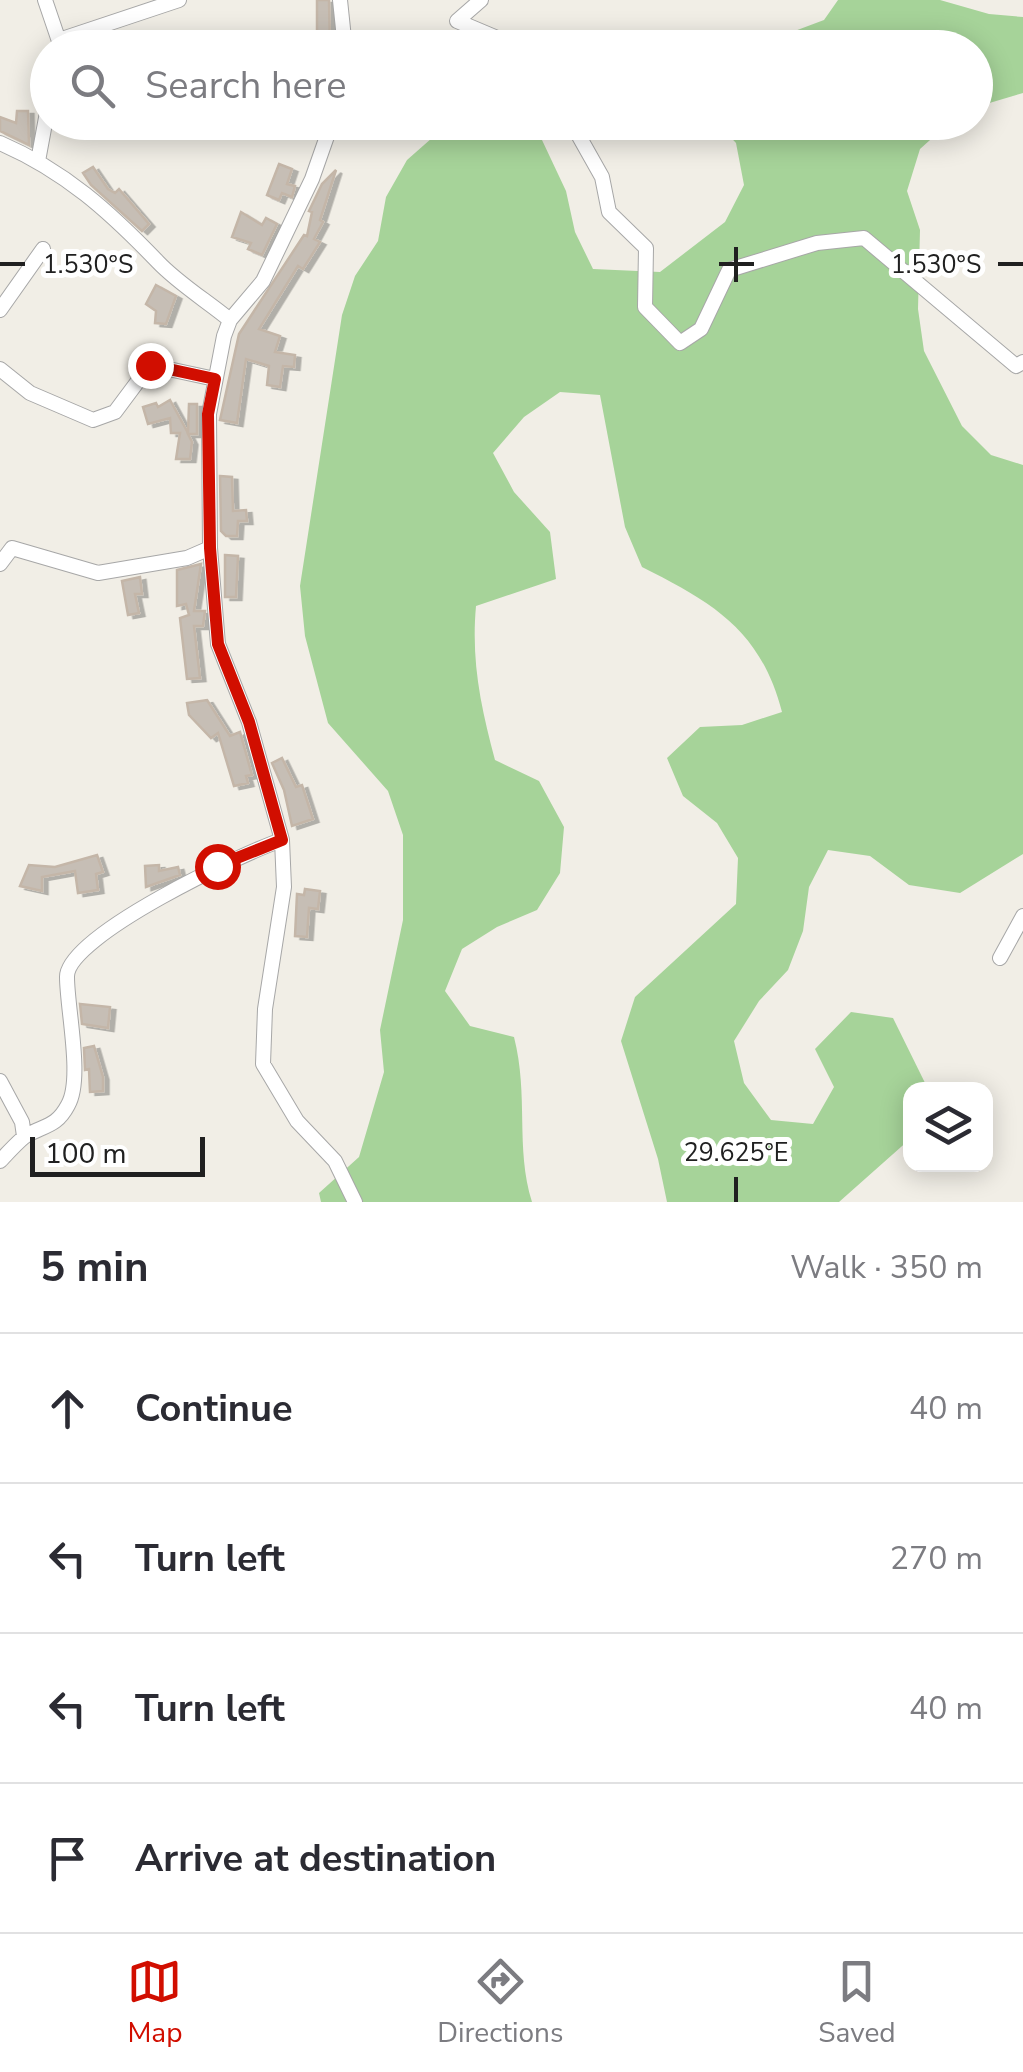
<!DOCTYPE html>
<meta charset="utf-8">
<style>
:root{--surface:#fff;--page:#f2f2f3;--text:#2b2b33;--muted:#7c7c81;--line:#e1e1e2;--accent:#d10e00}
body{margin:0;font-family:"Nunito Sans",sans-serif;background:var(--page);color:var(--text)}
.controls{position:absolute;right:30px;bottom:30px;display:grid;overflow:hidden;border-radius:20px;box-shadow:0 5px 25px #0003}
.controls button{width:90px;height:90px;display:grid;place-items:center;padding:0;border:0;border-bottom:2px solid var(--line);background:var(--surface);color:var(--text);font:50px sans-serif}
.scale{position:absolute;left:30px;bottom:25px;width:175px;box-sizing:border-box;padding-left:10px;border:5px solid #202020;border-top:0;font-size:28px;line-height:35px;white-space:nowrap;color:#202020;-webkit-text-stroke:8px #fff;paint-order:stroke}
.stop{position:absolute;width:30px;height:30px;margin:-22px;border:8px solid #d10e00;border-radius:50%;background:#fff}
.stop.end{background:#d10e00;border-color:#fff;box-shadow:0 2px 10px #0008}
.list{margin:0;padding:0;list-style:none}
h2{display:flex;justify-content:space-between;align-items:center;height:130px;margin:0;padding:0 40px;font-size:42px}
h2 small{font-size:32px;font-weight:400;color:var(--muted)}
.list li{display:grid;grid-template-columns:65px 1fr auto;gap:30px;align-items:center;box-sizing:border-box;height:150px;padding:0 40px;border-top:2px solid var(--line)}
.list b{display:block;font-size:38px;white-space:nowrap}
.list em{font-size:32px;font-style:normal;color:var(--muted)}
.icon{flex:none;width:55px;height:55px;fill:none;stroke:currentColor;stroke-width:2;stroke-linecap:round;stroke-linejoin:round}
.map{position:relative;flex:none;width:1023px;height:1202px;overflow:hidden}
.search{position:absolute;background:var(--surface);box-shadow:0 5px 25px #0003;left:30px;right:30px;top:30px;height:110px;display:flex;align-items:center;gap:25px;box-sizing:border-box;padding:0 35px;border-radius:55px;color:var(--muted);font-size:38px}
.sheet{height:730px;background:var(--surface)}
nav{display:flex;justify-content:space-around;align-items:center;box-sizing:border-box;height:140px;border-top:2px solid var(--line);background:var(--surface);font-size:28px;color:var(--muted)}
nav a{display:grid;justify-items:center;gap:5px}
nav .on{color:var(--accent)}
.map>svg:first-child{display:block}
.forest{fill:#a6d399}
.building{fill:#c6beb5;stroke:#c4b6a8;stroke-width:2.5;filter:url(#shadow)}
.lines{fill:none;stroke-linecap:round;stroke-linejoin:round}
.minor-casing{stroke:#a7a7a7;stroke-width:16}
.minor{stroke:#fff;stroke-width:14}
.route{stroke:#d10e00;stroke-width:12}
.ticks{fill:none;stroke:#202020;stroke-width:4}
.ticks-label{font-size:25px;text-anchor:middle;fill:#202020;stroke:#fff;stroke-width:10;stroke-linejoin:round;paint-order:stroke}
</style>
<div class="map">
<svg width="1023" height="1202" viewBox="0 0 1023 1202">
<defs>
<filter id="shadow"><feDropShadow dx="5.5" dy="3" stdDeviation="0" flood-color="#0004"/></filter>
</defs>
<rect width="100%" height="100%" fill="#f1eee6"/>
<!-- forest -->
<path class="forest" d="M838,0H940L989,14L1023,17V93L976,107V48L752,47L824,20Z
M449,123H534L566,191L575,232L593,269L660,272L725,222L744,185L736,143L717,123H949L920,149L907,191L920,230L918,309L924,351L962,426L991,455L1023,465V854L960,893L909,885L870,856L828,850L809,887L803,931L788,970L759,1001L734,1041L744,1083L771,1120L813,1124L834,1087L815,1049L851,1012L893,1018L928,1089L910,1090V1139L839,1202H667L658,1159L621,1041L635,997L736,904L738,858L717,823L683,796L667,758L700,727L742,725L782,712C761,631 714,603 642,567L625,527L600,395L560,392L524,417L493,453L514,492L550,532L556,579L476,606C471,662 481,707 495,760L539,781L564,827L560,873L537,910L497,927L462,949L445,991L470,1026L514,1037C529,1096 515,1147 532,1202H321L319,1193L359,1157L384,1072L380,1030L403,920V835L388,791L328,723L305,636L300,586L342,315L355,276L378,241L386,197L407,160Z"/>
<!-- building -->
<path class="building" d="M317,0H329L330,48H317Z
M17,111H28L29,145L0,131V117L16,123Z
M279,164L292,169L287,184L295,186L292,197L282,193L279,200L267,195Z
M93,167L108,189L115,193L119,189L149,224L142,231L91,185L83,173Z
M336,170L320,220L323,222L314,239L320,242L303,269L298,266L259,329L280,336L275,352L295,355L294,367L283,366L280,387L267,385L269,366L246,359L237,423L220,420L239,334L304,235L307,236L312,212L309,211L322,184Z
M241,212L262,225L266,218L277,224L262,255L248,249L251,243L232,237Z
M156,285L176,296L166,324L155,323L156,311L146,304Z
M170,400L188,433L189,404H197V434H188L192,442L190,459H176L180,433H171L170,418L148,424L143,407L156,403L158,407Z
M220,476L232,477L233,511L246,510L247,521H238L237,536H226L221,531Z
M225,555L238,556L236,597H225Z
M201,564L194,611H205L203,626H194L200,678L187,679L180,618L189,615L186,604L177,606V570Z
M140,577L142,594H135L139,613L128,615L122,581Z
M207,700L230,736L240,732L252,775L246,776L248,783L234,786L218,733L211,738L189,715L187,703Z
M282,758L296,787L302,785L313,819L292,826L284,790L272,763Z
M97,855L103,872L96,874L98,890L78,893L75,871L42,877V891L20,886L29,865L55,867Z
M159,865V871L178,867L180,875L146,887L145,866Z
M305,889L320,891L318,909L309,908L307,937L295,936L297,894L304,895Z
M80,1004L110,1007L108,1028L82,1024Z
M94,1046L103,1077V1091L90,1092L89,1069L85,1070L84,1048Z"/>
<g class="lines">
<!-- minor casing -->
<g class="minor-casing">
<path id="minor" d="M45,0L61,47
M340,0L345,48
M481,0L457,21L521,48
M62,39L179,0
M332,122L312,179L263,281L230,320L224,336L209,414L210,548L218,644L249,722L282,840L284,887L265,1009L263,1064L297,1121L335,1161L355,1202
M571,122L602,177L609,212L646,248L645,307L680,343L701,329L729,270L817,243L864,238L1016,366L1023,362
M0,143C65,171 110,212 158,262C179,284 207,301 230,320
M38,161L48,107
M0,310L43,249
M0,369L30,393L93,420L115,412L150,365L215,379
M0,564L12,548L98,573L187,558L210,548
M1000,958L1023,916
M0,1081L22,1122L24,1136
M0,1161C7,1154 19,1140 27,1135C46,1125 57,1126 68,1105C83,1079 67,1009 67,977C66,936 245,852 282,840"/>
</g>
<!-- minor -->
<use href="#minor" class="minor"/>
</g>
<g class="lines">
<!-- route -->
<path class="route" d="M150,365L215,379L208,414L210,548L218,644L249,722L282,840L217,866"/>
</g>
<!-- ticks -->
<path class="ticks" d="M736,247V282M0,264H25M719,264H754M998,264H1023M736,1177V1202"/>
<g class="ticks-label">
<text x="88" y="273">1.530°S</text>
<text x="936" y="273">1.530°S</text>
<text x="736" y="1161">29.625°E</text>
</g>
</svg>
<div class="controls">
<button><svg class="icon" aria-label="layers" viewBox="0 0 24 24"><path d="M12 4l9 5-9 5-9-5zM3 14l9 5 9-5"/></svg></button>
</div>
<div class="scale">100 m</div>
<div class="stop" style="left:217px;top:866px"></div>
<div class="stop end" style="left:150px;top:365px"></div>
<div class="search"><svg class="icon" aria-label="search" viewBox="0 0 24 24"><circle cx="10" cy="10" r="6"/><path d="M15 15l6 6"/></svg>Search here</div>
</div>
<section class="sheet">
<h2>5 min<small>Walk · 350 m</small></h2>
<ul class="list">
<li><svg class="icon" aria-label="ahead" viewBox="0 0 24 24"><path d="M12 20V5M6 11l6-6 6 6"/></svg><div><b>Continue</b></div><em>40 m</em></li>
<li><svg class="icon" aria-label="left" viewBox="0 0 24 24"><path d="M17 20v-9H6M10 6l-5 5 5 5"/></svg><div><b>Turn left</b></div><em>270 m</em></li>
<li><svg class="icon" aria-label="left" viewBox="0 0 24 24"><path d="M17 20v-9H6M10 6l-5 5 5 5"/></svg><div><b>Turn left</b></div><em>40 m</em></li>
<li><svg class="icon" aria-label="arrive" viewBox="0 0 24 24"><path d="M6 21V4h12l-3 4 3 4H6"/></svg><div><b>Arrive at destination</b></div></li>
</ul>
</section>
<nav>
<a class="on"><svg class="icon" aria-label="map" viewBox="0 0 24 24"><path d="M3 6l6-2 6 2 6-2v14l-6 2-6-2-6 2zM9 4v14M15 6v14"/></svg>Map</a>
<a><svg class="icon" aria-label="directions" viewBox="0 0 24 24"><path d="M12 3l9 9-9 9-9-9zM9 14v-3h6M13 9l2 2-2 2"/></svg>Directions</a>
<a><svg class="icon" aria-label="saved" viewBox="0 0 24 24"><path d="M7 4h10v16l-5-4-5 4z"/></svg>Saved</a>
</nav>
